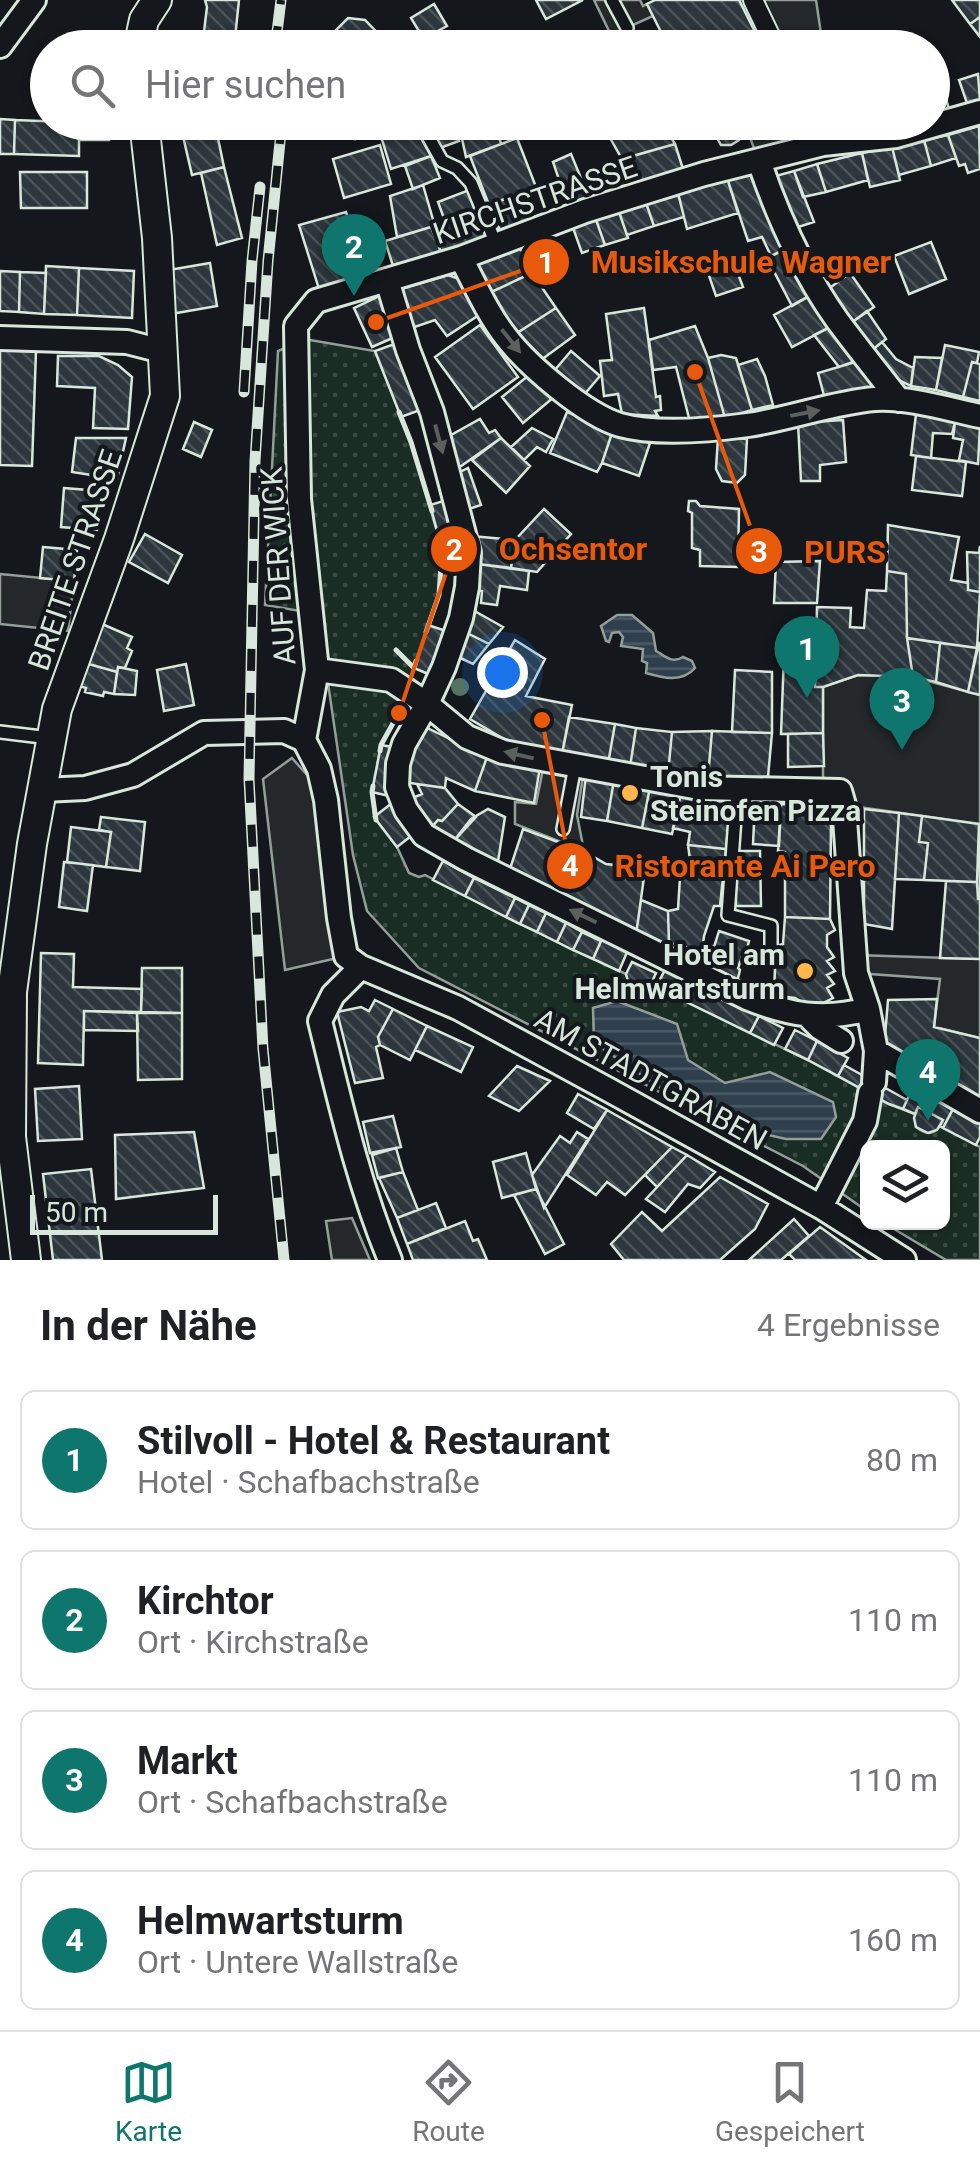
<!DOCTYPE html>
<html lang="de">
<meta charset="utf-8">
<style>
:root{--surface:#fff;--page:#f2f2f2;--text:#202124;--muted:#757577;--line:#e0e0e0;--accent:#0f766e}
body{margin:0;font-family:Roboto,sans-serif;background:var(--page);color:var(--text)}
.controls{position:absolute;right:30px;bottom:30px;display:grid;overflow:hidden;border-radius:15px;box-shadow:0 2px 8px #0004}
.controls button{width:90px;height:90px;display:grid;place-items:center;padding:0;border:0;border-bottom:2px solid var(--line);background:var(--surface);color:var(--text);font:50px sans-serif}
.scale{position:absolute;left:30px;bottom:25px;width:188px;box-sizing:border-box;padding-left:10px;border:5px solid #d8e6dc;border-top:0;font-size:28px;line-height:35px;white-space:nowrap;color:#d8e6dc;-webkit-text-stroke:8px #14181c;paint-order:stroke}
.you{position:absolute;left:502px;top:672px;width:35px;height:35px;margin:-25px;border:8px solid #fff;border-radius:50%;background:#1a73e8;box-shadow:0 0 0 15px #1a73e833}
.badge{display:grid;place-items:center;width:65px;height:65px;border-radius:50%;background:var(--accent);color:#fff;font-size:32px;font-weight:700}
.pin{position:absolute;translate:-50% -82px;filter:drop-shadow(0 2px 5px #0008)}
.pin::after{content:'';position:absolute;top:52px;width:35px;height:30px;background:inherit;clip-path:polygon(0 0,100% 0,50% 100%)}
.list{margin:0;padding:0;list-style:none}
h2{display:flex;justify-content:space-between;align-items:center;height:130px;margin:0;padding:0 40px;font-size:42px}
h2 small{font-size:32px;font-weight:400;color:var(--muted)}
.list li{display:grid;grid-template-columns:65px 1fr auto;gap:30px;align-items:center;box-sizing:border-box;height:140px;margin:0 20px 20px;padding:0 20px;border:2px solid var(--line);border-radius:15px}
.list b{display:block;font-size:38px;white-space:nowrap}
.list p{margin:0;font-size:32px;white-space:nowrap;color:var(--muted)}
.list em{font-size:32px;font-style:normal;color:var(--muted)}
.icon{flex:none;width:55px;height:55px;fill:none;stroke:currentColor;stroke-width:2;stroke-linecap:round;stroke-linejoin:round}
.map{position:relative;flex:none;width:980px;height:1260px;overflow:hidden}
.search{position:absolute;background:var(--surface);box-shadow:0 2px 8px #0004;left:30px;right:30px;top:30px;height:110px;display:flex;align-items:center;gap:25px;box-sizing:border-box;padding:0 35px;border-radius:55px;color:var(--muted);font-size:38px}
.sheet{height:770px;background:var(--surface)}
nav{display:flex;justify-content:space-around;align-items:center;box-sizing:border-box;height:140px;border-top:2px solid var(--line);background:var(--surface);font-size:28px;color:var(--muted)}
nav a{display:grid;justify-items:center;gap:5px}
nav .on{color:var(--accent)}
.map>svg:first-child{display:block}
.park{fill:url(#park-dots);stroke:#939e99;stroke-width:2.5}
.parking{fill:#24282b;stroke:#939e99;stroke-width:2.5}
.water{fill:url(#water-rules);stroke:#939e99;stroke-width:2.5}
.building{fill:url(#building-back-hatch);stroke:#d8e6dc;stroke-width:2.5}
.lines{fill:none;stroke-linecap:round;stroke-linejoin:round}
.service-casing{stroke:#d8e6dc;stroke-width:16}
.pedestrian-casing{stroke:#d8e6dc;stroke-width:22}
.minor-casing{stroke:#d8e6dc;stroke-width:28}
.tertiary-casing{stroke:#d8e6dc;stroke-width:32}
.service{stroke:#14181c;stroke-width:11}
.pedestrian{stroke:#14181c;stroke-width:18}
.minor{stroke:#14181c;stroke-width:22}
.tertiary{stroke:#14181c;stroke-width:28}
.rail-casing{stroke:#d8e6dc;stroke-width:11}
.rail{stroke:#14181c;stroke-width:8;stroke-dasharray:22;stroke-linecap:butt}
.wall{stroke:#d8e6dc;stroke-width:5}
.tree{fill:#55745f}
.oneway{fill:#59605f}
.poi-dot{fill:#ffb74d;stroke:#14181c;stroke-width:4}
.labels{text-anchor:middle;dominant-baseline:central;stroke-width:8;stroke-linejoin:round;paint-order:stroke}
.street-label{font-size:30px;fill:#d8e6dc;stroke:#14181c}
.poi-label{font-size:30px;font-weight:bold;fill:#d8e6dc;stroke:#14181c;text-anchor:start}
.leader{fill:none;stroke:#e8590c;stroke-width:4}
.callout-dot{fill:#e8590c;stroke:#14181c;stroke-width:4}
.mark-label{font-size:30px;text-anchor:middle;font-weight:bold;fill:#fff}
.callout-label{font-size:32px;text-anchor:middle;font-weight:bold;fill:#e8590c;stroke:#14181c;stroke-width:8;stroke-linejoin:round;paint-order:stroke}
</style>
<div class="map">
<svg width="980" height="1260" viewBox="0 0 980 1260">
<defs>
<pattern id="park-dots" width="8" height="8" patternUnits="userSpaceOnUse" patternTransform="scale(2.5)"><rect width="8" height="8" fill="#1a2d24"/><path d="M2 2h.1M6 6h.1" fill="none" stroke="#3b4b43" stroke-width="1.8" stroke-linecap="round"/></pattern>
<pattern id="water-rules" width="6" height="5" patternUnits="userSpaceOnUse" patternTransform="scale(2.5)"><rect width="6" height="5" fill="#2f3f4d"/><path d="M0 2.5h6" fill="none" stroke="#4c5b66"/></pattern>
<pattern id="building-back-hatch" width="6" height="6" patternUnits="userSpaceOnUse" patternTransform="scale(2.5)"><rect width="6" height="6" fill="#2c363c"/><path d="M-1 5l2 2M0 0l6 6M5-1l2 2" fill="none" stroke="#4a5358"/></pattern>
</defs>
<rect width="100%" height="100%" fill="#14181c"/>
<!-- park -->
<path class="park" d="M304,339L375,351L411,442L444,556L439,595L402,707L381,745L372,792L374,817L397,847L409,873L419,877L425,875L520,924L626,974C629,984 633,987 643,990L650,986L656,987L808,1060L889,1104L915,1114L916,1127C925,1134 932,1136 940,1126L980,1147V1260H946L884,1223L942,1222V1148H868L867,1211L803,1166L419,968L367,911L353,855L318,614L265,605L278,351Z"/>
<!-- parking -->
<path class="parking" d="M594,0H640L643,6L647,4L653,16L611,35Z
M739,0H816L823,47H763Z
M767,122L823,123L829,135L759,161L749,135L759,132Z
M0,574L74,581L68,631L0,624Z
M858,675L913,677L980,695V824L844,805L823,790V687Z
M292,758L315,784L346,956L285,970L263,779Z
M543,769L583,776L577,815L584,851L515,824V802L536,804Z
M855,955L980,959V1038L934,1027L940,979L856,973Z
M352,1218L370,1260H332L326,1221Z"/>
<!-- water -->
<path class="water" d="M617,615H632L653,633L656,651C665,656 672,664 683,657L692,661L695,668C682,683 663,678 646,673L647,663L642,661L643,649L621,646L623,637L619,632L612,633L609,642L606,641L601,626Z
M617,1001L677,1024L688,1060L725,1083L770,1072L833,1102L836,1117L821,1139H786L751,1131L668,1093L594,1043L593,1008Z"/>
<!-- building -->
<path class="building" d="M205,0H239L234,48H202L207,7Z
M536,0H583L546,19Z
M655,0H739L763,48H669L647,4Z
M952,0H980V17L970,24Z
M434,4L447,26L434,33L440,42L429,48L411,18Z
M980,17V37L970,24Z
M348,18L365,20L392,48H328L333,42L329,37Z
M932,53L949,109L932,114Z
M978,74L980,102L968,106L959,80Z
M0,119L15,120L14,154H0Z
M15,120L66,122L79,140V156L14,154Z
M66,122H109V140H79Z
M183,122H214L215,124L185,131Z
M325,122H358L355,139L323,134Z
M429,122H452L433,131Z
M469,122H495L501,144L466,157L459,125Z
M601,122H662L675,144L622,159Z
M708,122H767L759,132L752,135L743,133L739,140L731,145H721Z
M823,122H869L870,129L829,135Z
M869,122H900V124L870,129Z
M451,123L459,141L440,148L433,131Z
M215,124L224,167L192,175L182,132Z
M413,124L431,156L391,169L380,133Z
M979,126L980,169L968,173L965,164L959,166L948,135Z
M948,135L956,158L931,166L924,140Z
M517,138L536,187L489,205L470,156Z
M924,140L931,166L899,175L892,147Z
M675,144L683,169L619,188L612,162Z
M380,145L391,184L344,198L333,159Z
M892,147L900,180L870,187L862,153Z
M862,153L868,180L826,192L817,164Z
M571,154L590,200L568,206L553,162Z
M431,156L440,178L413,189L405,166Z
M817,164L826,192L803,197L794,171Z
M224,167L242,238L217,245L201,173Z
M794,171L814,222L792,229L772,177Z
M20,172H87V208H21Z
M749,172L758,174L788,248L771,256L762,237L748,241L727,178Z
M727,178L738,213L687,229L678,193Z
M423,185L434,223L431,227L397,237L390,196Z
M469,190L488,240L443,257L431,227L445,221L438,202Z
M678,193L684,217L654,226L646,203Z
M519,194L529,220L500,230L489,205Z
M646,203L654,226L627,235L619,212Z
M618,209L628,238L605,245L595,217Z
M346,212L367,275L319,289L299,225Z
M595,217L605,245L582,253L572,225Z
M431,227L443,257L395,272L385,241Z
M931,242L946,279L909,294L894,256Z
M519,245L532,273L487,294L474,266Z
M788,248L813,294L792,306L767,258Z
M732,258L743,287L716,296L706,267Z
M210,263L217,306L171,314L163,271Z
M46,266L79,268L77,315L44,314Z
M79,268L134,271L132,318L77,315Z
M0,271L20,272L19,312L0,311Z
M20,272L46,273L44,314L19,312Z
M532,273L556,308L517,333L487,294Z
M850,273L874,307L851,323L827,290Z
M448,275L465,281L482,313L447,336L435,320L409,329L397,290Z
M813,294L834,325L792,347L774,315Z
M379,296L397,336L372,347L354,308Z
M556,308L575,335L541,360L517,333Z
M644,308L656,397L660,396L661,410L655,411L658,416L622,414L618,394L604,396L600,361L612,360L606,314Z
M867,311L886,339L871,351L851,323Z
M480,325L518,377L473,409L435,357Z
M834,325L861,359L839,367L814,335Z
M695,326L708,358L725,418L690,422L676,367L653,370L649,340Z
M882,342L896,359L913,368L911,386L889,375L871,351Z
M397,343L423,409L401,417L375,351Z
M945,345L979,352L977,363L972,362L963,397L936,390Z
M0,350L36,351L32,466L0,465Z
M571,351L600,376L583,396L554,371Z
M721,355L736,358L752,410L725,418L708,358Z
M58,356H99L118,365L132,377L128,429L93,428L95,388L57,386Z
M915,357L942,358L936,390L911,386Z
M757,359L765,376L773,405L752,410L738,365Z
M862,360L877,387L867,392L826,403L818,373Z
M972,362L980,364V401L963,397Z
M534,371L554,397L523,423L502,397Z
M567,412L613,430L602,463L597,472L550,453Z
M916,414L955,422L952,434L933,433L931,458L911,455Z
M480,419L489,433L495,430L501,438L454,471L442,440Z
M843,420L846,462L820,465V481H801L798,423Z
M194,422L212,430L201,457L183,449Z
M955,422L980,427L978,464L959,460L963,440L953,438Z
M532,428L553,439L546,452L537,447L524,460L511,447Z
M613,430L650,443L639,476L602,463Z
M718,437L747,439L745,475L737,483L722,481L716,469Z
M76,438H126L117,479L72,472Z
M501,438L530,466L506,493L472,460Z
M916,456L966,462L962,496L912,490Z
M468,468L481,505L463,511L454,475Z
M64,488L100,491L97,530L61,527Z
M450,499L464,553L444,556L430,505Z
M689,501H696L700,506L739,509L738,567L700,566V550L692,548V513L688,511Z
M544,509L571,534L537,572L511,568L515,540Z
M888,525L959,537L951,580L968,583V590L980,592L977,648L907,638L906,574L887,571Z
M145,534L182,555L168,583L129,562Z
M471,536L515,540L511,568L478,564Z
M980,546V592L968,590L967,552L979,553Z
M43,547L77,550L74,581L40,578Z
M820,561L817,603H774L776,562Z
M478,564L529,571L527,590L500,586L497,605L481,603L482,591L474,590Z
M887,571L906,574L907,638L913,677L858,675L823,687H815L817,607L851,608L850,627L864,628L867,590L886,591Z
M471,609L503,627L489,644L463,631Z
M102,624L132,637L127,648L132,651L125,668L118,667L117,672L85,663Z
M428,625L449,632L433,676L414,668Z
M463,631L489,644L473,664L454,655Z
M907,638L940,643L936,682L913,677Z
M515,640L545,659L526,696L572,705L562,754L504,739L470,719Z
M940,643L977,648L968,692L936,682Z
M979,643H980V695L968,692Z
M784,655L815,656V687H823V733L781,734Z
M85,663L117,672L114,694L104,692L103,696L85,692L86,688L76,685Z
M186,664L194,705L164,711L157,670Z
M118,667L137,671L135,695L114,694Z
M735,670L772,672V733L732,732Z
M569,717L615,724L608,764L562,754Z
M419,724L487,757L475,791L446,778L445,788L403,782Z
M615,724L636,728L630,767L608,764Z
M636,728L672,732L668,774L630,767Z
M712,731L772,733L768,777H708Z
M712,731L708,777L668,774L672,732Z
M823,733L824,766L788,767V734Z
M381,745L399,748L389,796L372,792Z
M487,757L540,767L534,803L475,791Z
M586,775L614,780L607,821L581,817Z
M614,780L650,787L642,828L607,821Z
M417,784L445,788L458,804L442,821L438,820L431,828L410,799L422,794Z
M650,787L681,793L672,834L642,828Z
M681,793L726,801L730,806L726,849L688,845L690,832L673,828Z
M392,803L415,833L397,847L374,817Z
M755,803L781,804L779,846L753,844Z
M458,804L476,817L453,842L431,828L438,820L442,821Z
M781,804L810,805L831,825L830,919L785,917V852L778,851Z
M488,809L505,817L497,868L453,842L471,819Z
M864,809L899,813L892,929L864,924Z
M899,813L922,816L919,842L928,843L924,880L895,879Z
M922,816L979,824L977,882L924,880L928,843L919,842Z
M101,817L145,822L140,871L106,867L111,832L99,830Z
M979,824H980V899H978L977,882Z
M71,827L111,832L106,867L67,862Z
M523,829L585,852L606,864L625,866V875L644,877L636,935L508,875Z
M688,845L726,849L720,906H714L704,936L702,951L669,943L668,911L678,909L680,877L692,875Z
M735,851H760L761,906H736Z
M443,861L474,878L465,896L433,880Z
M64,862L93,865L87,911L59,907Z
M474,878L515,898L506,917L465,896Z
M946,881L977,882L978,899H980V959L940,958Z
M515,898L529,905L520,924L506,917Z
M641,900L668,911L669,943L664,950L636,935Z
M529,905L546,913L537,932L520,924Z
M546,913L566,923L557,942L537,932Z
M785,917L830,919L835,930L827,935V947L834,957L827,961L835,971L827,975L834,984L827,988L833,998L823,1003L802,1002L795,998L779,996L778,992H774L776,946L783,944Z
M566,923L582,932L573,950L557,942Z
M719,931L749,941L745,957H742L738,968L740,970L738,978L733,983L697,968L704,943L714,947Z
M582,932L601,941L593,959L573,950Z
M602,939L628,950L619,971L593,959Z
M41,953L74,954L73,987L142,989L141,1012L84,1011L83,1065L38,1063Z
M632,962L656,973L650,986L644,990L634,988L628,981L626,974Z
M142,968H182V1013L141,1012Z
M665,970L680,978L672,995L656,987Z
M680,978L759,1016L750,1033L672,995Z
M937,999L934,1027L980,1038V1101L884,1048L888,1000Z
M375,1000L393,1009L378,1037L380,1045L376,1047L383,1078L355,1083L337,1012L361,1007L369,1011Z
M393,1009L427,1026L410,1060L380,1045L378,1037Z
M84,1011L137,1013L138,1031L84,1030Z
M137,1013H182V1079L138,1080Z
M759,1016L783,1028L774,1045L750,1033Z
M427,1026L473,1047L461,1072L415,1050Z
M795,1030L817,1041L808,1060L785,1049Z
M817,1041L848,1058L838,1076L808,1060Z
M844,1065L907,1100L903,1109L889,1104L838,1076Z
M517,1066L550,1081L519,1111L489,1096Z
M79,1086L82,1139L38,1141L35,1089Z
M912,1089L953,1109L943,1128L940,1126L943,1120L918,1107L915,1114L903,1109Z
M578,1094L607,1110L594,1129L567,1113Z
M918,1107L943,1120L937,1130L928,1133L916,1127L914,1118Z
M953,1109L980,1122V1137L976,1145L943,1128Z
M607,1110L672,1147L625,1195L607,1182L596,1195L567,1175Z
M393,1116L401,1147L370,1153L363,1122Z
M194,1132L204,1188L116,1199L115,1135Z
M577,1132L588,1139L544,1208L532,1175L560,1136L570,1143Z
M672,1147L687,1155L657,1187L645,1175Z
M396,1148L403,1172L378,1178L372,1155Z
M526,1153L536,1189L502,1198L493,1162Z
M687,1155L715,1172L700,1188L688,1184L665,1212L646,1199Z
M91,1169L102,1260H53L43,1174Z
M403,1172L418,1210L397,1218L379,1178Z
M720,1177L768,1204L755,1229L720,1260H624L611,1244L642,1212L662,1231Z
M536,1189L564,1244L545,1254L514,1195Z
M436,1203L446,1228L407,1244L397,1218Z
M794,1219L809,1236L781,1260H749Z
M465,1221L473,1241L478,1239L487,1260H413L407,1244Z
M820,1227L866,1260H795L789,1254Z"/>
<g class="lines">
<!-- service casing -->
<g class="service-casing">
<path id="service" d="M612,0L627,28
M420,122L442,161L457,168L471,183L496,244
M0,732L50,738
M737,790L728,915L771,926V955
M563,829L575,766"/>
</g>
<!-- pedestrian casing -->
<g class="pedestrian-casing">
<path id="pedestrian" d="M753,0L776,48
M813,122L823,144"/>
</g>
<!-- minor casing -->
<g class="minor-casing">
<path id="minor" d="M0,46L34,0
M759,161C778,217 803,272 837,320C857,347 878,373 899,400
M461,258C475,285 488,314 506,337C528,366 586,415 620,425C656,435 711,430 748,425C789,419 835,402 875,399C909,397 947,409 980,416
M387,280L408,350L432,412L469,553L467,587L461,618L444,667L427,704L404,744L398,764L397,787L406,810L424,835L466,859L747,998C789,1015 823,1021 868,1009
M0,338L127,342L162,351
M317,670L391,680L427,704L467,737L503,752L699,788L840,791L844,805L856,973L868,1009L876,1051L874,1082
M43,790L85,788L133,775L204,733L284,731L304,740
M361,967L333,995L320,1021C340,1102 358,1183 390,1260
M807,1015L820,1028L841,1041
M876,1051L980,1111
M821,1207L865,1121L870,1093
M904,1260L821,1207L609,1090L458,1008L361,967L346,956L339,918L326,800L319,769L304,740L317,670L299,499L296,326L316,301L461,258L585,211L704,174L823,144L896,136L980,112"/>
</g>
<!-- tertiary casing -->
<g class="tertiary-casing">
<path id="tertiary" d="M138,48L144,20L157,0
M26,1260L11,1137L12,992L32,844L57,709L119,539L165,396L157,238L144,122"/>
</g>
<!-- service -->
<use href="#service" class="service"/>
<!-- pedestrian -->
<use href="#pedestrian" class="pedestrian"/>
<!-- minor -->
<use href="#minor" class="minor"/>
<!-- tertiary -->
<use href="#tertiary" class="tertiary"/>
<!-- rail casing -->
<g class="rail-casing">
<path id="rail" d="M275,48L281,0
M282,122L268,261L255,461L249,779L263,1049L284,1260
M244,392L252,261L260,187"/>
</g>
<!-- rail -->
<use href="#rail" class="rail"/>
<!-- wall -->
<path class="wall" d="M399,412L411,442L432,511
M426,632L439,595L442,550
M396,650L414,668L416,661
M380,751L381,745L402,707
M373,786L372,792L376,820"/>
</g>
<!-- trees -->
<circle class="tree" cx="460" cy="687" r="9"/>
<!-- one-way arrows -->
<defs><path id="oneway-solid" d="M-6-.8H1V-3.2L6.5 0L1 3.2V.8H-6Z" transform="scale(2.5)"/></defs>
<g class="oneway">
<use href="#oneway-solid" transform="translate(511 341) rotate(51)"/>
<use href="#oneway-solid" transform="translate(805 413) rotate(-11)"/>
<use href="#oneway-solid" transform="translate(439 439) rotate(75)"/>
<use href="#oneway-solid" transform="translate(519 755) rotate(-167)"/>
<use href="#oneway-solid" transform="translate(583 916) rotate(-154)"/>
</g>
<!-- markers -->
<g class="poi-dot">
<circle cx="630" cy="793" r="10"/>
<circle cx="805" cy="971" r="10"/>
</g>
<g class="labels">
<!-- street labels -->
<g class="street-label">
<text transform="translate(535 200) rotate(-19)">KIRCHSTRASSE</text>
<text transform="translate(75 560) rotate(-71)">BREITE STRASSE</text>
<text transform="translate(278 566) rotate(-94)">AUF DER WICK</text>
<text transform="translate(651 1079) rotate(29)">AM STADTGRABEN</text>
</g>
<!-- poi labels -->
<g class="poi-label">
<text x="650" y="776">Tonis<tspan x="650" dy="34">Steinofen Pizza</tspan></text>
<text x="785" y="954" text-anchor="end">Hotel am<tspan x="785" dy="34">Helmwartsturm</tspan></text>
</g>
</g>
<!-- callouts -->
<path class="leader" d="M376 322L546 262M399 713L454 549M695 372L759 551M542 720L570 866"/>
<g class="callout-dot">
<circle cx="376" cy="322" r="10"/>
<circle cx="399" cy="713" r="10"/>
<circle cx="695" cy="372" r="10"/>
<circle cx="542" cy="720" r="10"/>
<circle cx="546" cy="262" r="25"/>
<circle cx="454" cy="549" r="25"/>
<circle cx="759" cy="551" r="25"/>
<circle cx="570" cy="866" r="25"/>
</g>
<g class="mark-label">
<text x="546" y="273">1</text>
<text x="454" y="560">2</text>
<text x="759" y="562">3</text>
<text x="570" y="876">4</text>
</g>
<g class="callout-label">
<text x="741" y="273">Musikschule Wagner</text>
<text x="573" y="560">Ochsentor</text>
<text x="845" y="563">PURS</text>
<text x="745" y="877">Ristorante Ai Pero</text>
</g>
</svg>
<div class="controls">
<button><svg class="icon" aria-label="layers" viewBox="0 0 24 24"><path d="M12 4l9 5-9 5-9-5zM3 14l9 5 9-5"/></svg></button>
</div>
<div class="scale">50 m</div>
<div class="you"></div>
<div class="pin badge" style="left:807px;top:698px">1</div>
<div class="pin badge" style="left:354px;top:296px">2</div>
<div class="pin badge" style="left:902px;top:750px">3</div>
<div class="pin badge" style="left:928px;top:1121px">4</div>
<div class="search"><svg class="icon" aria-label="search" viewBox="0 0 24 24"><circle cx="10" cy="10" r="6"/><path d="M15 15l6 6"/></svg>Hier suchen</div>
</div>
<section class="sheet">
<h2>In der Nähe<small>4 Ergebnisse</small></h2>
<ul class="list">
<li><span class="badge">1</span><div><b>Stilvoll - Hotel &amp; Restaurant</b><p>Hotel · Schafbachstraße</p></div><em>80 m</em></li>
<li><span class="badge">2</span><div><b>Kirchtor</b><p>Ort · Kirchstraße</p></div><em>110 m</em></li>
<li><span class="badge">3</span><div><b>Markt</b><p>Ort · Schafbachstraße</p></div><em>110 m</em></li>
<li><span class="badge">4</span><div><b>Helmwartsturm</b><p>Ort · Untere Wallstraße</p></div><em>160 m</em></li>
</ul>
</section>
<nav>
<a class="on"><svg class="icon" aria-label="map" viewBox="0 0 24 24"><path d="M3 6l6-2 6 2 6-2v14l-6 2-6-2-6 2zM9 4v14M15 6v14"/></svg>Karte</a>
<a><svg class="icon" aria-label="directions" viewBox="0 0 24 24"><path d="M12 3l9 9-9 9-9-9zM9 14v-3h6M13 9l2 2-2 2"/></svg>Route</a>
<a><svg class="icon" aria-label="saved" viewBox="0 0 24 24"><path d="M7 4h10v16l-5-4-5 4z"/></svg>Gespeichert</a>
</nav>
